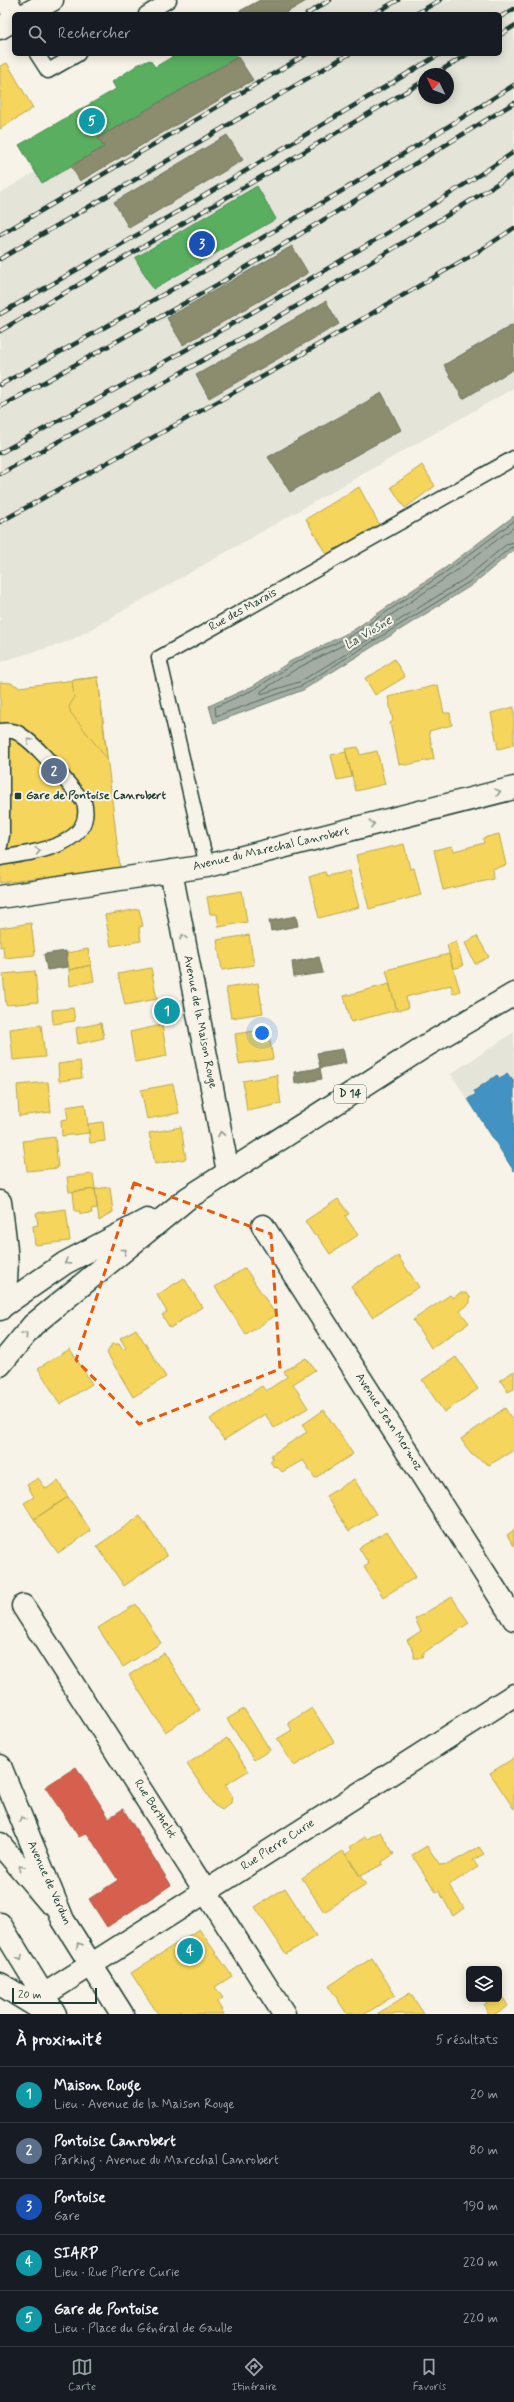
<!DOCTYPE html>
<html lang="fr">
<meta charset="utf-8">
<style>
:root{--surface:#171b24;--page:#20242c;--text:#f1f3f6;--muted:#9ea1a6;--line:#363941;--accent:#92a19f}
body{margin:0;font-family:Mynerve,sans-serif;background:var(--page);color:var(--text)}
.controls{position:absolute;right:12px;bottom:12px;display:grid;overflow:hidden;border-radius:6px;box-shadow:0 2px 10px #0003}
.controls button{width:36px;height:36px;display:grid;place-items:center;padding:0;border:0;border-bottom:1px solid var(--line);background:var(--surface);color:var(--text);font:20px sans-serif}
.compass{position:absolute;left:418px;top:68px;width:36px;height:36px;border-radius:50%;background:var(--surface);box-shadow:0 2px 10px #0003;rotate:313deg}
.scale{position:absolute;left:12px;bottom:10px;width:85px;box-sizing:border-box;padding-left:4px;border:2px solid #1f3d34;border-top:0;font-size:11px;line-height:14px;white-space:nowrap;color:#1f3d34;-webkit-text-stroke:3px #f7f3e8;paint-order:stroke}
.you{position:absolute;left:262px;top:1033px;width:14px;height:14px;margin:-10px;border:3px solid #fff;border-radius:50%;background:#1a73e8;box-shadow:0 0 0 6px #1a73e833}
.badge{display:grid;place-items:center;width:26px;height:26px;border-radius:50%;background:var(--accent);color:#fff;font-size:13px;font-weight:700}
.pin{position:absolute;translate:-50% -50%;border:2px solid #fff;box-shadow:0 1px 4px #0006}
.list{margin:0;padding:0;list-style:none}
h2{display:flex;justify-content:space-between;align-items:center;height:52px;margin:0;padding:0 16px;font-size:17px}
h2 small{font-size:13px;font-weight:400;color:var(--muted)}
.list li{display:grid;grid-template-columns:26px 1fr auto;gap:12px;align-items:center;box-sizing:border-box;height:56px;padding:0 16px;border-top:1px solid var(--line)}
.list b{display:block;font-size:15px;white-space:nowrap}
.list p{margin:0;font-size:13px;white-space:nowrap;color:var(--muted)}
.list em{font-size:13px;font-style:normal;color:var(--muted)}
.icon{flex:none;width:22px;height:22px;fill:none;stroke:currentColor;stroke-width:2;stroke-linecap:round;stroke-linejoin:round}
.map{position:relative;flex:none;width:514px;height:2014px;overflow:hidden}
.search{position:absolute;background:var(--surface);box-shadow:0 2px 10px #0003;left:12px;right:12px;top:12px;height:44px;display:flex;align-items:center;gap:10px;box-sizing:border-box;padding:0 14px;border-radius:6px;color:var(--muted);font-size:15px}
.sheet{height:332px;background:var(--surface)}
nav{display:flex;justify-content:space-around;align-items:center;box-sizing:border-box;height:56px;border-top:1px solid var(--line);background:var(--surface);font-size:11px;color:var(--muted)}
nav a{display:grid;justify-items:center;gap:2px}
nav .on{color:var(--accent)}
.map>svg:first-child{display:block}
.built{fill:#e5e4d9;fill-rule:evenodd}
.water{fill:#a4ada3;stroke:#6f8077}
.homes{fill:#f6d55c;stroke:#b6a750}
.shops{fill:#d6604d;stroke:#9f5646}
.schools{fill:#4393c3;stroke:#387998}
.public{fill:#5aae61;stroke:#488c54}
.industry{fill:#8c8c6e;stroke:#6b745d}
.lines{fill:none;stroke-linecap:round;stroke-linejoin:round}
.shore{stroke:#546a60;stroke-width:1}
.service-casing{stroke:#1f3d34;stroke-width:17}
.minor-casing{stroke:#1f3d34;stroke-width:25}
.secondary-casing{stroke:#1f3d34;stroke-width:25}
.primary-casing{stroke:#1f3d34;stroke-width:25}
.service{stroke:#f7f3e8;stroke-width:14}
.minor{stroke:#f7f3e8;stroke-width:22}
.secondary{stroke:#f7f3e8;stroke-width:22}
.primary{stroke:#f7f3e8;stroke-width:22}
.rail-casing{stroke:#1f3d34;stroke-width:4.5}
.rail{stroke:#f7f3e8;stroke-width:3;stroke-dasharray:9;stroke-linecap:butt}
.oneway{stroke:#8b988e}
.marked{fill:none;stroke:#e8590c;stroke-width:3;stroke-dasharray:8 5;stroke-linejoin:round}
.poi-dot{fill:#1f3d34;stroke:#f7f3e8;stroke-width:1.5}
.labels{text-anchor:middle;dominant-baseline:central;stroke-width:4;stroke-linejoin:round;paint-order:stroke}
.shield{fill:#f7f3e8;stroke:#60746a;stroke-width:1}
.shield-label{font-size:11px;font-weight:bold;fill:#1f3d34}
.street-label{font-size:12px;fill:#1f3d34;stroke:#f7f3e8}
.poi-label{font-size:12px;font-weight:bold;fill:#1f3d34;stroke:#f7f3e8;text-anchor:start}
.water-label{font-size:13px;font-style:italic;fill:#405950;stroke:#f7f3e8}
</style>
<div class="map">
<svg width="514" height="2014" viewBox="0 0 514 2014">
<rect width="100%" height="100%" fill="#f7f3e8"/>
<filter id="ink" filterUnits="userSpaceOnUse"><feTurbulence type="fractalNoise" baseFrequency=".025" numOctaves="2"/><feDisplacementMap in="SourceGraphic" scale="8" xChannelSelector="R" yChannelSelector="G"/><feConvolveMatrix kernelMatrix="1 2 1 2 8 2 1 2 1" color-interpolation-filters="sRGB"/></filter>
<g filter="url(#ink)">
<!-- built -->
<path class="built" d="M260,0H514V388L70,641L0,662V193L35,172L19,145L116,89L112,82L139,64L150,60L155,67L177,54H500V14H236ZM424,74H448V98H424Z
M514,1032V1173L451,1074Z"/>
<!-- water -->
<path class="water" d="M514,516V550L472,585L303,690L214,723L209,706L253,686L291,661L352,631L448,566Z"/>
<!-- homes -->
<path class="homes" d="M7,63L33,108L0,129V66Z
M422,465L435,486L405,508L391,487Z
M359,487L380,526L330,561L306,519Z
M394,659L405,677L375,695L365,678L375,673Z
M98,677L120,869L0,883V682L11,683L19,687Z
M98,677L107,759L71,713L69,707L74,698L72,680Z
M438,685L444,713H450L452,725L429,731L434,759L406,765L399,764L390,723L393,721L388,697Z
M514,707V745L498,749L491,713Z
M358,747L360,755L377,751L385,784L356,791L345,749Z
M346,752L352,777L337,780L331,755Z
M499,834L506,865L492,869L493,878L443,890L434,850L452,846L454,851L484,843L483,838Z
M404,844L410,869L414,868L421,895L369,909L356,855Z
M349,871L359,907L319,918L309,877L325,872L327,876Z
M242,891L247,922L219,927L217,914H210L207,897Z
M139,909L143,926L139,927L141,941L111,946L105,915Z
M31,923L35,955L4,958L3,946L0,947V928Z
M249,935L254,965L222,970L217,940Z
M477,936L489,957L475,964L465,943Z
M456,942L463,966L453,969L447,945Z
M88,949L91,965L69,970L67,953Z
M449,954L460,991L453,994L451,985L406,997L408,1008L397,1011L386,970Z
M91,965L94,981L70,986L69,970Z
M151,968L157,999L125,1005L118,974Z
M35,971L38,1002L6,1005L3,974Z
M258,983L263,1013L231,1018L226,988Z
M389,984L397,1010L351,1022L344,996Z
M73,1008L75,1021L53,1024L52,1010Z
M101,1023L104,1038L78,1044L76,1028Z
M41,1025L45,1057L13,1060L10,1029Z
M162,1025L167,1056L135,1062L130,1032Z
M268,1029L273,1059L239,1064L235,1034Z
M80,1061L82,1078L59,1081L58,1064Z
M277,1075L281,1104L247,1111L243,1081Z
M48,1082L51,1112L19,1116L17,1085Z
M173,1084L179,1113L147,1119L141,1090Z
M85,1104L89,1133L62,1136L61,1120L68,1119L66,1107Z
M103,1122L105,1141L90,1143L88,1124Z
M181,1127L186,1159L155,1164L149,1133Z
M55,1137L58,1168L27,1171L23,1141Z
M93,1174L95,1189L69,1192L67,1177Z
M110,1187L113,1212L99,1221L95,1189Z
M95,1189L97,1208L91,1209L92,1213L80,1214V1211H75L73,1192Z
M338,1199L349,1214L345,1216L358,1235L330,1254L317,1235H314L305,1221Z
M66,1209L70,1241L35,1245L33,1226L38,1225L36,1213Z
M398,1256L419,1287L372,1317L351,1286Z
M245,1268L276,1315L246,1335L215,1287Z
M184,1278L202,1307L170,1328L162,1315L167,1312L157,1295Z
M460,1293H466L470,1297V1303L460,1311L469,1323L431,1348L413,1320L450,1295L453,1298Z
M136,1329L166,1377L133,1397L107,1353L112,1344H119L123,1350L126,1348L120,1338Z
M70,1349L92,1384L60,1404L38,1368Z
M456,1357L478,1389L444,1412L422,1380Z
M306,1358L315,1370L293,1384L308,1408L274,1428L265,1414L224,1440L210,1419L262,1386L266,1391L287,1377L284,1371Z
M514,1371V1389L508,1392L500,1380Z
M505,1408L514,1422V1450L489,1465L471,1454L461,1439Z
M324,1410L353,1454L315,1478L303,1460L282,1472L277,1466L274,1467L270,1461L273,1459L271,1455L307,1432L302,1425Z
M38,1478L46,1489L58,1481L68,1497L34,1519L24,1503L34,1497L27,1485Z
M354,1479L376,1514L349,1531L326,1496Z
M68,1497L91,1531L58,1553L34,1519Z
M140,1516L167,1556L124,1586L97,1546Z
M514,1530V1546L507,1535Z
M387,1531L416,1577L383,1597L364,1567L369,1564L359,1548Z
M452,1597L469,1623L423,1653L422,1658H414V1652L407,1640L421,1631L415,1619Z
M136,1604L161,1643L123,1667L98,1628Z
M164,1653L200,1710L165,1732L129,1675Z
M312,1708L334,1742L294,1766L277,1739L292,1730L288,1723Z
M244,1709L270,1750L254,1760L227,1719Z
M227,1738L248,1771L225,1785L232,1795L231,1803L222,1810L214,1805L187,1764Z
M514,1758V1809L490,1773Z
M380,1832L394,1854L382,1862L383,1864L360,1876L346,1854L352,1850L350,1847L365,1837L367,1839Z
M427,1846L440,1865L449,1864L479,1847L484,1854L473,1860L478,1867L449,1885L464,1908L453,1916L439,1891L436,1892L412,1855Z
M343,1851L366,1885L324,1912L302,1878Z
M285,1888L316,1936L286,1954L255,1907Z
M199,1929L232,1976L215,1987L223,1998L217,2002L224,2014H182L180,2010L173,2014H158L131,1973Z
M372,1958L395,1995L365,2014H347L329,1986Z
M410,1993L424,2014H377Z
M501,1994L508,2006L495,2014H489L484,2005L493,1999H499Z"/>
<!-- shops -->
<path class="shops" d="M76,1767L109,1818L123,1809L171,1885L107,1927L89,1899L118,1880L87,1833L79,1837L45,1787Z"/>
<!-- schools -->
<path class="schools" d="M507,1073L514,1082V1171L468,1099L476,1094L474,1091L497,1075L500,1079Z"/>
<!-- public -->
<path class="public" d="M177,54H236L238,57L98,138L104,147L42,183L19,145L116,89L112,82L139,64L150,60L155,67Z
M257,186L276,219L153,289L135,258Z"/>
<!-- industry -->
<path class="industry" d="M260,0H308L284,14H239L238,12Z
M238,57L253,80L80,181L71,166L104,147L98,138Z
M227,135L243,160L129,228L114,202Z
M292,246L308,273L183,345L167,318Z
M326,301L339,324L209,398L196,375Z
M514,324V369L463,399L444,365Z
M382,393L401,430L290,492L268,457Z
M296,916L298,926L271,931L269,921Z
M66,951L68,967L47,970L44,954Z
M319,957L323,973L294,977L292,962Z
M343,1049L346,1063L320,1068L317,1053Z
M320,1068L322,1079L295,1084L294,1072Z"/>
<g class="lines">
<!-- shore -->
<path class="shore" d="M514,521L450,569L354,634L293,664L255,689L215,707L216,716L301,686L469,582L510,548L514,547
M514,527L453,573L357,638L296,669L261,691V694L299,682L341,657L466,578L507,544L514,542"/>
<!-- service casing -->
<g class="service-casing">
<path id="service" d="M146,14L169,0
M37,54L48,71L78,54
M0,731C7,730 15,730 21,735C41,748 67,783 84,802C96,847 29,853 0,858
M0,846L2,835V731
M207,866L159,658L514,458"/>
</g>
<!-- minor casing -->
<g class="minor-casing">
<path id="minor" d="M6,0L14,14
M26,14L52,0
M0,28L14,20
M171,871L228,1172
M0,897L207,866L514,788
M0,1202C5,1238 12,1275 0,1309
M263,1226L514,1619
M23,1606L284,2014
M42,1996L514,1695"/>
</g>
<!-- secondary casing -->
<g class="secondary-casing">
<path id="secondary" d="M0,1766L63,1920L122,2014
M0,1844L49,1902
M0,1924L55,2014
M0,1984L49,2014"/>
</g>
<!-- primary casing -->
<g class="primary-casing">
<path id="primary" d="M0,1308L65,1263L147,1220
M0,1365L33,1325L188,1198L427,1045L514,994"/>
</g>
<!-- service -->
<use href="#service" class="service"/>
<!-- minor -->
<use href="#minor" class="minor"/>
<!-- secondary -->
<use href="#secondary" class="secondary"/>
<!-- primary -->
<use href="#primary" class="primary"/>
<!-- rail casing -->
<g class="rail-casing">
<path id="rail" d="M307,14L330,0
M374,14L398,0
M416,14L440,0
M500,17L514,9
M500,35L514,26
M435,74L468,54
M0,235L307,54
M0,259L349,54
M0,314L177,212L440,54
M0,331L424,81
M0,385C174,290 347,192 514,85
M0,407L222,282L514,103
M0,453C174,357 349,262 514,152
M0,474C174,377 347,281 514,173
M0,522L280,367L484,248L514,228"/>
</g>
<!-- rail -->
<use href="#rail" class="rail"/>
</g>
<!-- one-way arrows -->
<defs><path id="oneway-chevron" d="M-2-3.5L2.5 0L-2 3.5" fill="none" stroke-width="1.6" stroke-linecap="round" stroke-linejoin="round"/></defs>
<g class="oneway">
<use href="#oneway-chevron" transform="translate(29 741) rotate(-138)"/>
<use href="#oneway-chevron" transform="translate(498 792) rotate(-15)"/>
<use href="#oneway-chevron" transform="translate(372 824) rotate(-14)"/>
<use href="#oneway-chevron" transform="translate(38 851) rotate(-10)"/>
<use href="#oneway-chevron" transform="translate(183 937) rotate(-101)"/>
<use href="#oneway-chevron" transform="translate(221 1134) rotate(-101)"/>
<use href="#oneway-chevron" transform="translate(124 1251) rotate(-39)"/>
<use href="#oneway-chevron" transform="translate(67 1262) rotate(150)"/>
<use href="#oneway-chevron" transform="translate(25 1335) rotate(-50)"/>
<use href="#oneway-chevron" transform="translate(22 1819) rotate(-112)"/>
<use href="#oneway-chevron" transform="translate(21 1868) rotate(-130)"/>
<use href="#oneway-chevron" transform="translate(79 1945) rotate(-122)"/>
<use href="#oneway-chevron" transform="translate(20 1958) rotate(60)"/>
</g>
</g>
<!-- marked area -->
<path class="marked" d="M134,1183L271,1234L280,1369L139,1424L76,1360Z"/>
<!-- markers -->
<rect class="poi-dot" x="14" y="792" width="8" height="8" rx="2"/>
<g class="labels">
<!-- shield labels -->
<rect class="shield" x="334" y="1085" width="32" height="18" rx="3"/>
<g class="shield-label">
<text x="350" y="1094">D 14</text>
</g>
<!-- street labels -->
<g class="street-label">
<text transform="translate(243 610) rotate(-29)">Rue des Marais</text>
<text transform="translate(271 849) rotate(-13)">Avenue du Marechal Canrobert</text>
<text transform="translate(200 1022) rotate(79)">Avenue de la Maison Rouge</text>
<text transform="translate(389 1422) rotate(57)">Avenue Jean Mermoz</text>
<text transform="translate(155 1809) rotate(57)">Rue Berthelot</text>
<text transform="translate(278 1845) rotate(-33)">Rue Pierre Curie</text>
<text transform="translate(49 1883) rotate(66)">Avenue de Verdun</text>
</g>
<!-- poi labels -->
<g class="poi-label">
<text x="26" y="796">Gare de Pontoise Canrobert</text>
</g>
<!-- water labels -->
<g class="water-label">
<text transform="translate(368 633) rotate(-31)">La Viosne</text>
</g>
</g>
</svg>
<div class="controls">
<button><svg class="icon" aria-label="layers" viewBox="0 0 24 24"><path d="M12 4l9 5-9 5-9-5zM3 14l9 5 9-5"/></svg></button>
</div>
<svg class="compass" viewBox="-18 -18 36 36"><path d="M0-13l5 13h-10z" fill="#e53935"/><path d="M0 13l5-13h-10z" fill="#9ea1a6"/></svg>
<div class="scale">20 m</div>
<div class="you"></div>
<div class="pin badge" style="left:167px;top:1011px;background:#0f9aa8">1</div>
<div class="pin badge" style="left:54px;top:771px;background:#5c6f8a">2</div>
<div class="pin badge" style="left:202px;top:244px;background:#1a4fb4">3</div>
<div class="pin badge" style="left:190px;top:1951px;background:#0f9aa8">4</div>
<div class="pin badge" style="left:92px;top:121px;background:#0f9aa8">5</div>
<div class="search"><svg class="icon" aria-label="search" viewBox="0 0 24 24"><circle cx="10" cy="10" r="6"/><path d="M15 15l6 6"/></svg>Rechercher</div>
</div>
<section class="sheet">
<h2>À proximité<small>5 résultats</small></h2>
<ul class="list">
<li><span class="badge" style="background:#0f9aa8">1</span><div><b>Maison Rouge</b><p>Lieu · Avenue de la Maison Rouge</p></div><em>20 m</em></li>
<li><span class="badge" style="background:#5c6f8a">2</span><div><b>Pontoise Canrobert</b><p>Parking · Avenue du Marechal Canrobert</p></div><em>80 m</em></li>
<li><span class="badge" style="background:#1a4fb4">3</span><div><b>Pontoise</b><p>Gare</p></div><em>190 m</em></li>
<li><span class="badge" style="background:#0f9aa8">4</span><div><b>SIARP</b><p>Lieu · Rue Pierre Curie</p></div><em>220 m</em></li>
<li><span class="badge" style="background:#0f9aa8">5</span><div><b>Gare de Pontoise</b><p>Lieu · Place du Général de Gaulle</p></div><em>220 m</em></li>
</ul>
</section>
<nav>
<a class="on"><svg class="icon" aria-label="map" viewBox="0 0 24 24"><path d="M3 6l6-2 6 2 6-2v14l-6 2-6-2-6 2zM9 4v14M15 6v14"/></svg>Carte</a>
<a><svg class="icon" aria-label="directions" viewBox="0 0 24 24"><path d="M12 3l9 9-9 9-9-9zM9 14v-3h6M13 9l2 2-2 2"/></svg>Itinéraire</a>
<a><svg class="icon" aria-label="saved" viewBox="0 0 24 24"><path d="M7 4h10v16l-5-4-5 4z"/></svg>Favoris</a>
</nav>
